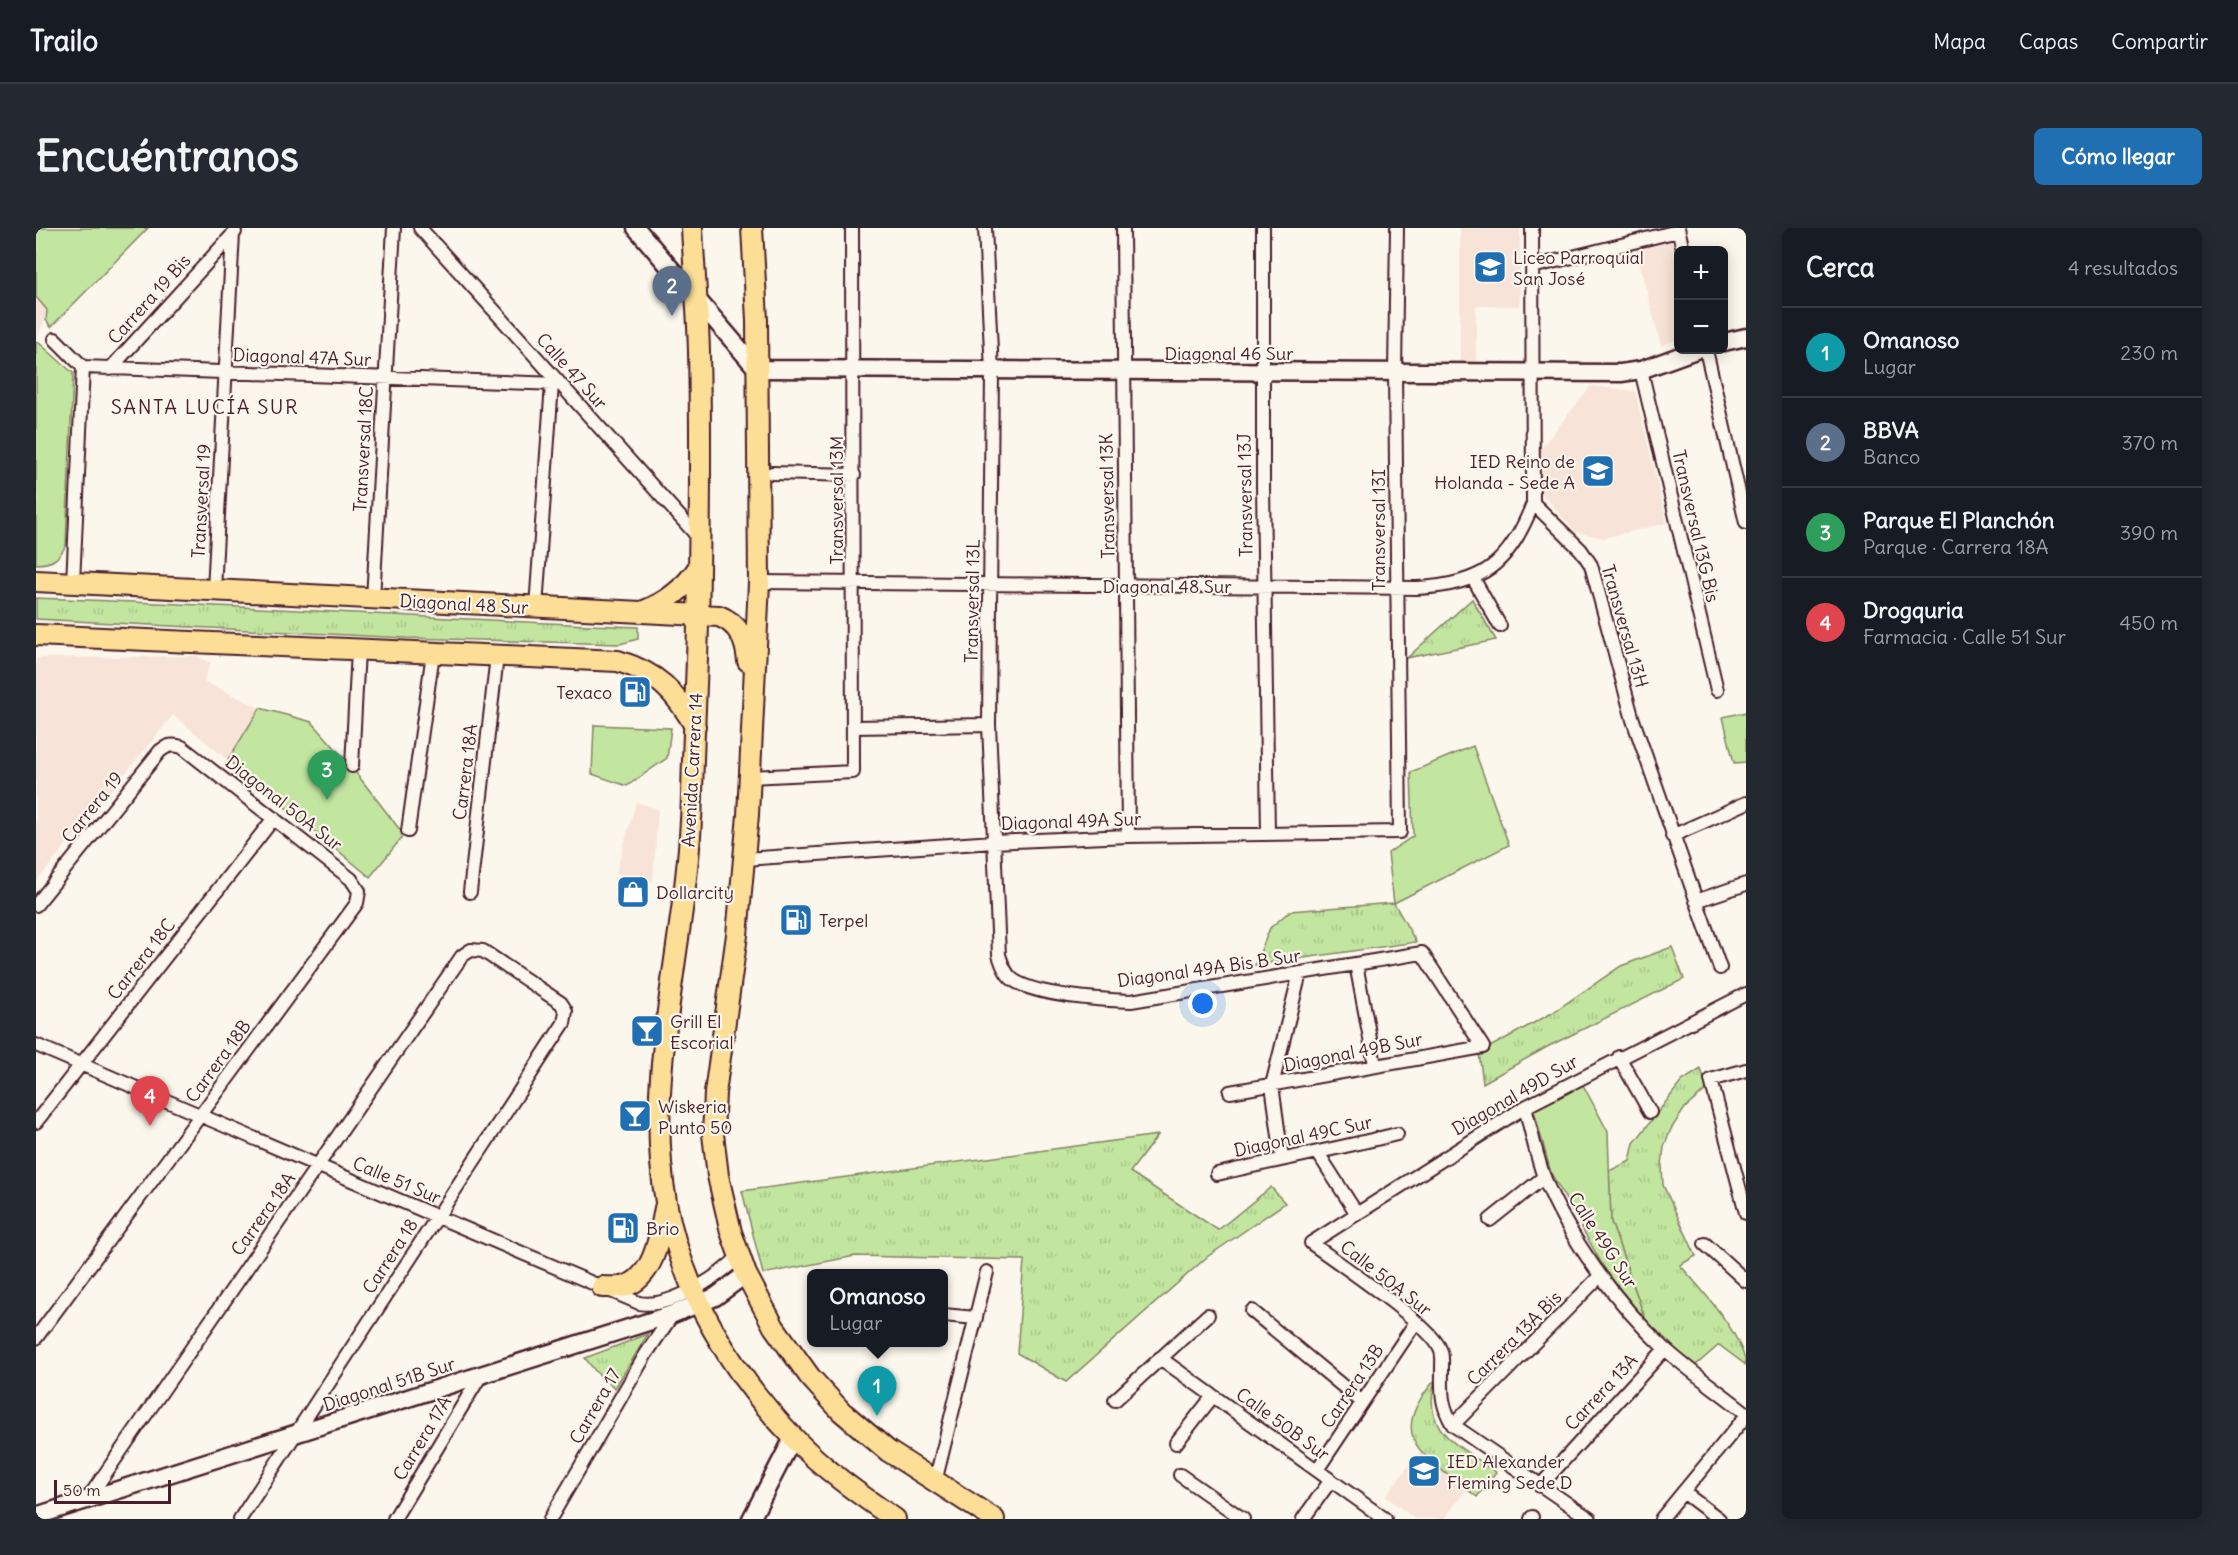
<!DOCTYPE html>
<html lang="es">
<meta charset="utf-8">
<style>
:root{--surface:#171b24;--page:#242831;--text:#f1f3f6;--muted:#9ea1a6;--line:#363941;--accent:#1f6fb2}
body{margin:0;font-family:Delius,sans-serif;background:var(--page);color:var(--text)}
.controls{position:absolute;right:18px;top:18px;display:grid;overflow:hidden;border-radius:9px;box-shadow:0 3px 15px #0003}
.controls button{width:54px;height:54px;display:grid;place-items:center;padding:0;border:0;border-bottom:2px solid var(--line);background:var(--surface);color:var(--text);font:30px sans-serif}
.scale{position:absolute;left:18px;bottom:15px;width:117px;box-sizing:border-box;padding-left:6px;border:3px solid #4a1f2b;border-top:0;font-size:16px;line-height:21px;white-space:nowrap;color:#4a1f2b;-webkit-text-stroke:4px #fbf7ec;paint-order:stroke}
.you{position:absolute;left:1167px;top:776px;width:21px;height:21px;margin:-15px;border:4px solid #fff;border-radius:50%;background:#1a73e8;box-shadow:0 0 0 9px #1a73e833}
.badge{display:grid;place-items:center;width:39px;height:39px;border-radius:50%;background:var(--accent);color:#fff;font-size:20px;font-weight:700}
.pin{position:absolute;translate:-50% -50px;filter:drop-shadow(0 2px 3px #0008)}
.pin::after{content:'';position:absolute;top:32px;width:21px;height:18px;background:inherit;clip-path:polygon(0 0,100% 0,50% 100%)}
.popup{position:absolute;left:771px;top:1041px;width:141px;height:78px;box-sizing:border-box;display:grid;place-content:center;border-radius:9px;background:var(--surface);filter:drop-shadow(0 2px 4px #0005);font-size:20px;white-space:nowrap;color:var(--muted)}
.popup b{font-size:22px;color:var(--text)}
.popup::after{content:'';position:absolute;left:50%;top:100%;margin-left:-12px;border:12px solid transparent;border-top-color:var(--surface)}
.list{margin:0;padding:0;list-style:none}
h2{display:flex;justify-content:space-between;align-items:center;height:78px;margin:0;padding:0 24px;font-size:26px}
h2 small{font-size:20px;font-weight:400;color:var(--muted)}
.list li{display:grid;grid-template-columns:39px 1fr auto;gap:18px;align-items:center;box-sizing:border-box;height:90px;padding:0 24px;border-top:2px solid var(--line)}
.list b{display:block;font-size:22px;white-space:nowrap}
.list p{margin:0;font-size:20px;white-space:nowrap;color:var(--muted)}
.list em{font-size:20px;font-style:normal;color:var(--muted)}
.map{position:relative;flex:none;width:1710px;height:1291px;overflow:hidden;border-radius:9px}
header{display:flex;align-items:center;gap:36px;box-sizing:border-box;height:84px;padding:0 30px;background:var(--surface);border-bottom:2px solid var(--line)}
header strong{font-size:28px}
nav{display:flex;gap:33px;margin-inline-start:auto;font-size:21px}
.intro{display:flex;align-items:center;justify-content:space-between;box-sizing:border-box;height:144px;padding:0 36px}
h1{margin:0;font-size:42px}
.button{padding:15px 27px;border-radius:9px;background:var(--accent);color:#fff;font-size:21px;font-weight:700}
main{display:flex;gap:36px;padding:0 36px}
aside{flex:1;background:var(--surface);border-radius:9px;box-shadow:0 3px 15px #0003}
.map>svg:first-child{display:block}
.built{fill:#f8e3d9}
.grass{fill:url(#grass-tufts);stroke:#868266;stroke-width:1.5}
.park{fill:#c2e6a0;stroke:#868266;stroke-width:1.5}
.lines{fill:none;stroke-linecap:round;stroke-linejoin:round}
.street-casing{stroke:#4a1f2b;stroke-width:16}
.secondary-casing{stroke:#4a1f2b;stroke-width:21}
.primary-casing{stroke:#4a1f2b;stroke-width:24}
.street{stroke:#fbf7ec;stroke-width:12}
.secondary{stroke:#fbf7ec;stroke-width:16}
.primary{stroke:#fcde96;stroke-width:20}
.labels{text-anchor:middle;dominant-baseline:central;stroke-width:4.5;stroke-linejoin:round;paint-order:stroke}
.poi-label{font-size:18px;fill:#4a1f2b;stroke:#fbf7ec;text-anchor:start}
.street-label{font-size:18px;fill:#4a1f2b;stroke:#fbf7ec}
.neighbourhood-label{font-size:20px;letter-spacing:1.5px;fill:#4a1f2b;stroke:#fbf7ec}
</style>
<header>
<strong>Trailo</strong>
<nav><a>Mapa</a><a>Capas</a><a>Compartir</a></nav>
</header>
<div class="intro"><h1>Encuéntranos</h1><a class="button">Cómo llegar</a></div>
<main>
<div class="map">
<svg width="1710" height="1291" viewBox="0 0 1710 1291">
<defs>
<pattern id="grass-tufts" width="24" height="20" patternUnits="userSpaceOnUse" patternTransform="scale(1.5)"><rect width="24" height="20" fill="#c2e6a0"/><path d="M3 7l-1-3M5 7V3M7 7l1-3M15 17l-1-3M17 17v-4M19 17l1-3" fill="none" stroke="#a8c58a"/></pattern>
</defs>
<rect width="100%" height="100%" fill="#fbf7ec"/>
<filter id="ink" filterUnits="userSpaceOnUse"><feTurbulence type="fractalNoise" baseFrequency=".0167" numOctaves="2"/><feDisplacementMap in="SourceGraphic" scale="12" xChannelSelector="R" yChannelSelector="G"/><feConvolveMatrix kernelMatrix="1 2 1 2 8 2 1 2 1" color-interpolation-filters="sRGB"/></filter>
<g filter="url(#ink)">
<!-- built -->
<path class="built" d="M1424,0H1484V78H1440V134H1424Z
M1636,13L1642,42V111L1625,118L1600,22Z
M0,69L12,82L0,115Z
M1555,158L1599,163L1631,295L1568,310L1540,304L1506,266L1505,220Z
M161,428L175,435L167,453L224,480L192,532L137,487L0,654V430Z
M600,574L622,581L617,654L580,645Z
M1384,1224L1431,1261L1408,1291H1379L1349,1268Z"/>
<!-- grass -->
<path class="grass" d="M0,370C201,377 401,391 602,399V411L584,416L370,410L0,391Z
M1436,371L1460,412L1371,430Z
M1358,675L1380,714L1219,737L1234,700L1254,683Z
M1636,719L1648,751L1511,819L1447,855L1443,825L1516,785L1585,738Z
M1665,841L1671,861L1649,880L1635,901L1628,919L1626,937L1627,957L1660,1028L1644,1037C1665,1061 1705,1104 1710,1137L1683,1117L1660,1137L1630,1115L1610,1093L1575,994L1573,943L1594,933L1598,915L1646,853Z
M1122,907L1094,944L1182,1002L1235,959L1249,975L1171,1029L1030,1154L981,1125L988,1032L819,1028L727,1046L706,963Z
M612,1106L579,1160L560,1144L549,1130Z
M1399,1152C1385,1205 1423,1217 1460,1244L1441,1269C1395,1231 1344,1214 1399,1152Z"/>
<!-- park -->
<path class="park" d="M0,0H112L15,99L10,92L11,82L0,69Z
M2,114L37,145L30,317C23,331 16,336 0,336V115Z
M224,480L276,494L314,537L368,607L334,649L192,532Z
M1710,484V534L1698,535L1687,489Z
M558,497L635,500L631,530L591,558L556,546Z
M1437,518L1473,617L1358,675L1352,625L1377,608L1375,544Z
M1546,855L1572,904L1575,994L1610,1093L1571,1045L1515,945L1497,879Z"/>
<g class="lines">
<!-- street casing -->
<g class="street-casing">
<path id="street" d="M384,0L663,310
M949,0L956,143L953,497L963,727C966,736 969,745 976,751C998,768 1068,772 1095,773L1386,725L1447,819L1194,864
M1087,0L1092,608
M1227,0V257L1232,606
M1642,0L1647,22
M1496,39L1642,3
M19,111L47,139L523,156
M1670,122L1710,295
M74,141L199,4
M1605,142L1681,462
M736,245L818,247
M1497,275L1545,322L1555,337L1597,492L1684,740
M1437,350L1464,398
M723,354L1381,360C1446,357 1474,336 1497,275L1496,0
M37,355L47,139
M178,362L197,5
M337,371L358,0
M500,379L516,156
M817,499L953,497
M316,538L322,422
M713,549L817,544L816,0
M372,603L397,425
M1636,608L1710,575
M708,631L958,614L1092,608L1364,604L1359,145L1361,0
M434,664L461,428
M1660,673L1710,656
M0,677L124,523C132,517 137,516 146,519L315,651L323,663L321,675L0,1110
M1320,736L1339,837
M0,817L603,1075C633,1081 683,1049 703,1028
M1583,829L1614,884
M1710,842L1675,852L1710,985
M1489,879C1495,902 1500,927 1508,949C1531,1008 1581,1076 1628,1120C1653,1143 1683,1163 1710,1185
M0,894L238,590
M1282,925L1321,986
M1246,930L1236,857L1264,745
M1181,946C1241,932 1301,921 1361,906
M1454,992L1508,949
M1669,1016L1710,1053
M1216,1083L1326,1174
M907,1087L940,1090
M1124,1130L1349,1291
M1079,1172L1172,1087
M1417,1197L1564,1048
M1140,1215L1177,1168
M1281,1242L1380,1094
M1144,1247L1207,1291
M899,1254L951,1044
M1504,1258L1629,1121
M1647,1264L1683,1291
M51,1272L426,728L435,722L447,723L525,775L530,783L528,795L204,1291
M358,1291L445,1147
M514,1291L610,1126L637,1086
M1267,1291L1295,1252
M1495,1291L1496,1289
M1554,1291L1417,1197C1404,1176 1406,1163 1406,1139C1406,1133 1407,1126 1404,1121C1395,1097 1301,1034 1275,1015L1489,879L1710,766
M1625,1291L1710,1188"/>
</g>
<!-- secondary casing -->
<g class="secondary-casing">
<path id="secondary" d="M600,0L721,141L1585,145L1605,142L1660,122
M1688,114L1710,109
M0,1288L637,1086L679,1069L710,1046
M715,1291L757,1210"/>
</g>
<!-- primary casing -->
<g class="primary-casing">
<path id="primary" d="M656,0C658,41 662,83 663,124C665,214 664,305 662,395C661,452 657,510 656,568C654,658 634,746 626,836C622,882 622,929 630,974C646,1062 696,1146 757,1209C787,1241 823,1266 859,1291
M716,0L721,92L723,354L712,587L701,707L679,865L677,906L682,948L695,1004L710,1046L738,1099L774,1149L805,1183L852,1223L958,1291
M0,353L683,388C703,396 710,412 712,433
M608,383C632,374 649,360 663,339
M0,407L582,433C621,445 639,463 659,498
M566,1059C574,1059 582,1060 590,1058C619,1048 624,1006 629,980"/>
</g>
<!-- street -->
<use href="#street" class="street"/>
<!-- secondary -->
<use href="#secondary" class="secondary"/>
<!-- primary -->
<use href="#primary" class="primary"/>
</g>
</g>
<!-- icons -->
<defs>
<g id="school-square" transform="scale(1.725)"><rect x="-9" y="-9" width="18" height="18" rx="4" fill="#1f6fb2" stroke="#fbf7ec"/><path d="M0-5L7-2L0 1L-7-2ZM-4 1L0 2.5L4 1V4Q0 6-4 4Z" fill="#fff"/></g>
<g id="fuel-square" transform="scale(1.725)"><rect x="-9" y="-9" width="18" height="18" rx="4" fill="#1f6fb2" stroke="#fbf7ec"/><path d="M-5.5-6h7V0h2V4h1.3V-2.5L3-4.5l.8-.8L6-3V5H2.5V1h-1V6h-7ZM-4.2-4.7v3.2H.2V-4.7Z" fill="#fff"/></g>
<g id="shop-square" transform="scale(1.725)"><rect x="-9" y="-9" width="18" height="18" rx="4" fill="#1f6fb2" stroke="#fbf7ec"/><path d="M-5-2.5h2.3a2.7 3.5 0 0 1 5.4 0H5L5.5 6h-11ZM-1.5-2.5h3a1.5 2.3 0 0 0-3 0Z" fill="#fff"/></g>
<g id="bar-square" transform="scale(1.725)"><rect x="-9" y="-9" width="18" height="18" rx="4" fill="#1f6fb2" stroke="#fbf7ec"/><path d="M-6-5H6L.8 .8V4.5H3.5V6h-7V4.5H-.8V.8Z" fill="#fff"/></g>
</defs>
<g fill-rule="evenodd">
<use href="#school-square" x="1454" y="39"/>
<use href="#school-square" x="1562" y="243"/>
<use href="#fuel-square" x="599" y="464"/>
<use href="#shop-square" x="597" y="664"/>
<use href="#fuel-square" x="760" y="692"/>
<use href="#bar-square" x="611" y="803"/>
<use href="#bar-square" x="599" y="888"/>
<use href="#fuel-square" x="587" y="1000"/>
<use href="#school-square" x="1388" y="1243"/>
</g>
<g class="labels">
<!-- poi labels -->
<g class="poi-label">
<text x="1477" y="29">Liceo Parroquial<tspan x="1477" dy="21">San José</tspan></text>
<text x="1539" y="233" text-anchor="end">IED Reino de<tspan x="1539" dy="21">Holanda - Sede A</tspan></text>
<text x="576" y="464" text-anchor="end">Texaco</text>
<text x="620" y="664">Dollarcity</text>
<text x="783" y="692">Terpel</text>
<text x="634" y="793">Grill El<tspan x="634" dy="21">Escorial</tspan></text>
<text x="622" y="878">Wiskeria<tspan x="622" dy="21">Punto 50</tspan></text>
<text x="610" y="1000">Brio</text>
<text x="1411" y="1233">IED Alexander<tspan x="1411" dy="21">Fleming Sede D</tspan></text>
</g>
<!-- street labels -->
<g class="street-label">
<text transform="translate(113 71) rotate(-48)">Carrera 19 Bis</text>
<text x="1193" y="125">Diagonal 46 Sur</text>
<text transform="translate(266 129) rotate(2)">Diagonal 47A Sur</text>
<text transform="translate(536 143) rotate(48)">Calle 47 Sur</text>
<text transform="translate(327 221) rotate(-87)">Transversal 18C</text>
<text transform="translate(1209 267) rotate(-91)">Transversal 13J</text>
<text transform="translate(1071 268) rotate(-91)">Transversal 13K</text>
<text transform="translate(800 272) rotate(-90)">Transversal 13M</text>
<text transform="translate(165 273) rotate(-87)">Transversal 19</text>
<text transform="translate(1660 298) rotate(77)">Transversal 13G Bis</text>
<text transform="translate(1342 302) rotate(-90)">Transversal 13I</text>
<text x="1131" y="358">Diagonal 48 Sur</text>
<text transform="translate(936 373) rotate(-89)">Transversal 13L</text>
<text transform="translate(428 376) rotate(3)">Diagonal 48 Sur</text>
<text transform="translate(1589 398) rotate(74)">Transversal 13H</text>
<text transform="translate(656 542) rotate(-87)">Avenida Carrera 14</text>
<text transform="translate(429 544) rotate(-83)">Carrera 18A</text>
<text transform="translate(248 575) rotate(38)">Diagonal 50A Sur</text>
<text transform="translate(56 579) rotate(-51)">Carrera 19</text>
<text transform="translate(1035 593) rotate(-2)">Diagonal 49A Sur</text>
<text transform="translate(105 731) rotate(-52)">Carrera 18C</text>
<text transform="translate(1173 740) rotate(-8)">Diagonal 49A Bis B Sur</text>
<text transform="translate(1317 824) rotate(-11)">Diagonal 49B Sur</text>
<text transform="translate(182 833) rotate(-54)">Carrera 18B</text>
<text transform="translate(1479 867) rotate(-30)">Diagonal 49D Sur</text>
<text transform="translate(1267 908) rotate(-12)">Diagonal 49C Sur</text>
<text transform="translate(361 952) rotate(23)">Calle 51 Sur</text>
<text transform="translate(227 986) rotate(-55)">Carrera 18A</text>
<text transform="translate(1567 1012) rotate(57)">Calle 49G Sur</text>
<text transform="translate(354 1028) rotate(-57)">Carrera 18</text>
<text transform="translate(1350 1050) rotate(38)">Calle 50A Sur</text>
<text transform="translate(1478 1110) rotate(-45)">Carrera 13A Bis</text>
<text transform="translate(353 1156) rotate(-18)">Diagonal 51B Sur</text>
<text transform="translate(1316 1158) rotate(-56)">Carrera 13B</text>
<text transform="translate(1565 1164) rotate(-47)">Carrera 13A</text>
<text transform="translate(559 1178) rotate(-60)">Carrera 17</text>
<text transform="translate(1247 1196) rotate(36)">Calle 50B Sur</text>
<text transform="translate(386 1210) rotate(-59)">Carrera 17A</text>
</g>
<!-- neighbourhood labels -->
<g class="neighbourhood-label">
<text x="169" y="178">SANTA LUCÍA SUR</text>
</g>
</g>
</svg>
<div class="controls">
<button>+</button>
<button>−</button>
</div>
<div class="scale">50 m</div>
<div class="you"></div>
<div class="pin badge" style="left:841px;top:1188px;background:#0f9aa8">1</div>
<div class="popup"><b>Omanoso</b>Lugar</div>
<div class="pin badge" style="left:636px;top:88px;background:#5c6f8a">2</div>
<div class="pin badge" style="left:291px;top:572px;background:#2e9e5b">3</div>
<div class="pin badge" style="left:114px;top:898px;background:#e0444e">4</div>
</div>
<aside>
<h2>Cerca<small>4 resultados</small></h2>
<ul class="list">
<li><span class="badge" style="background:#0f9aa8">1</span><div><b>Omanoso</b><p>Lugar</p></div><em>230 m</em></li>
<li><span class="badge" style="background:#5c6f8a">2</span><div><b>BBVA</b><p>Banco</p></div><em>370 m</em></li>
<li><span class="badge" style="background:#2e9e5b">3</span><div><b>Parque El Planchón</b><p>Parque · Carrera 18A</p></div><em>390 m</em></li>
<li><span class="badge" style="background:#e0444e">4</span><div><b>Drogquria</b><p>Farmacia · Calle 51 Sur</p></div><em>450 m</em></li>
</ul>
</aside>
</main>
